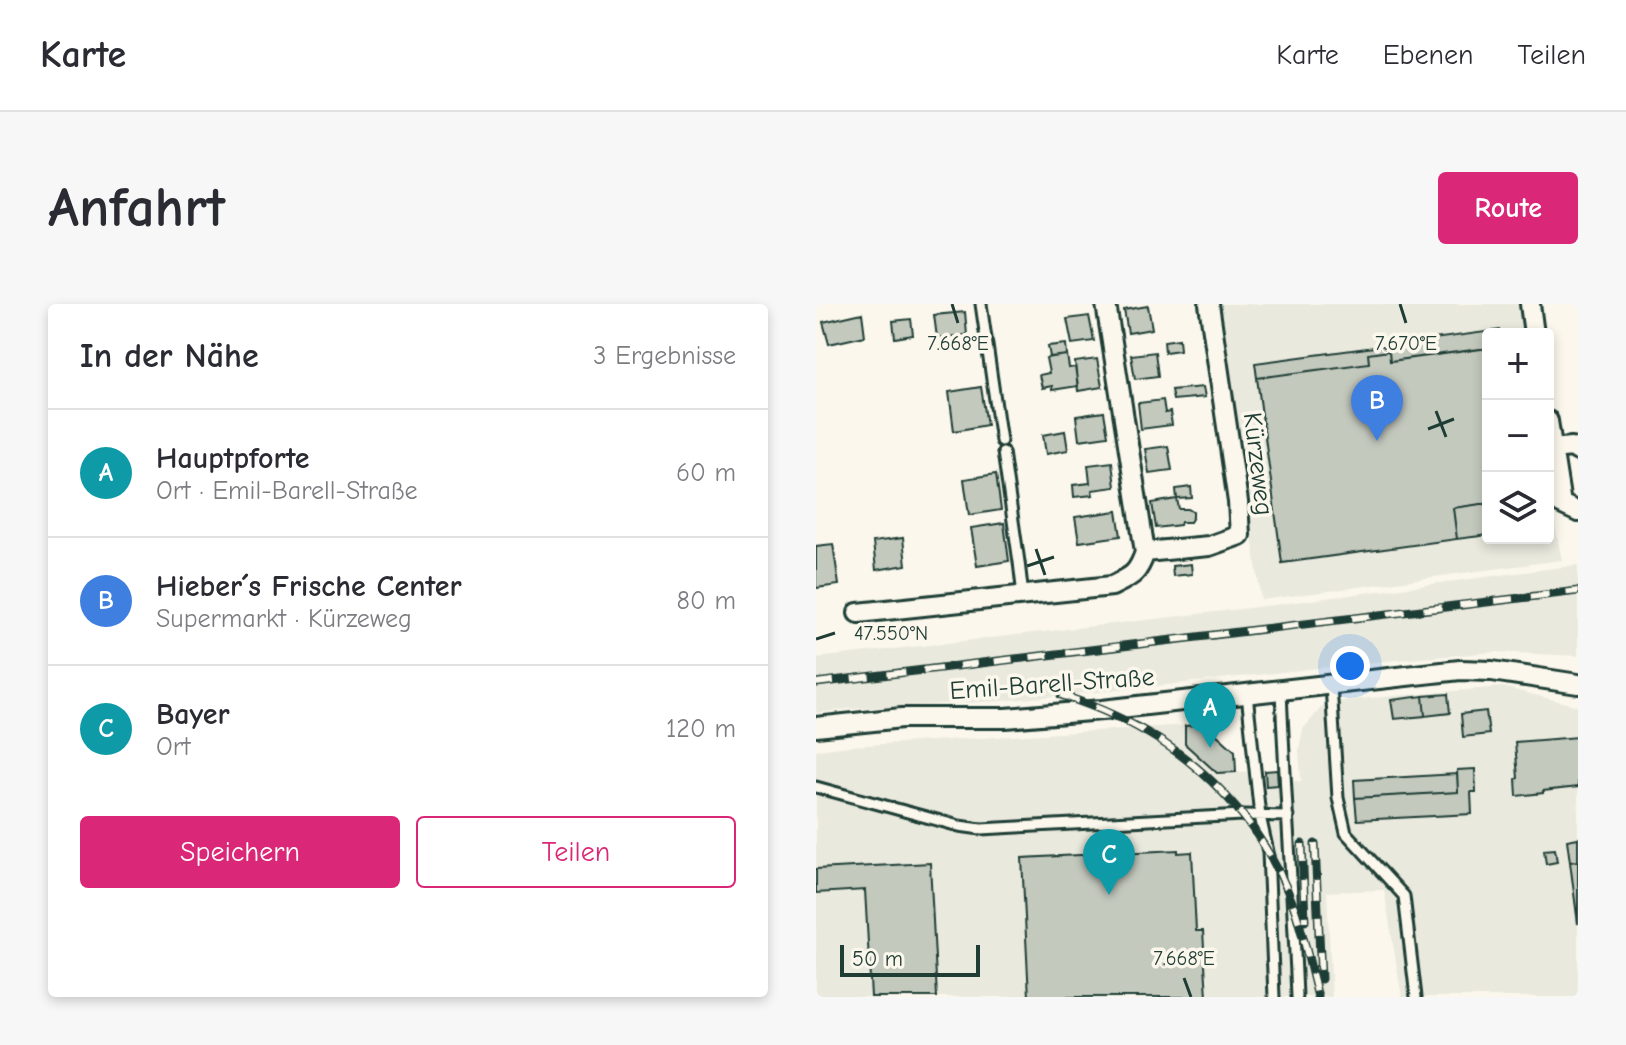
<!DOCTYPE html>
<html lang="de">
<meta charset="utf-8">
<style>
:root{--surface:#fff;--page:#f7f7f7;--text:#2b2b33;--muted:#7c7c81;--line:#e1e1e2;--accent:#db2777}
body{margin:0;font-family:"Comic Neue",sans-serif;background:var(--page);color:var(--text)}
.controls{position:absolute;right:24px;top:24px;display:grid;overflow:hidden;border-radius:8px;box-shadow:0 4px 12px #0003}
.controls button{width:72px;height:72px;display:grid;place-items:center;padding:0;border:0;border-bottom:2px solid var(--line);background:var(--surface);color:var(--text);font:40px sans-serif}
.scale{position:absolute;left:24px;bottom:20px;width:140px;box-sizing:border-box;padding-left:8px;border:4px solid #1f3d34;border-top:0;font-size:22px;line-height:28px;white-space:nowrap;color:#1f3d34;-webkit-text-stroke:6px #fbf7ec;paint-order:stroke}
.you{position:absolute;left:534px;top:362px;width:28px;height:28px;margin:-20px;border:6px solid #fff;border-radius:50%;background:#1a73e8;box-shadow:0 0 0 12px #1a73e833}
.badge{display:grid;place-items:center;width:52px;height:52px;border-radius:50%;background:var(--accent);color:#fff;font-size:26px;font-weight:700}
.pin{position:absolute;translate:-50% -66px;filter:drop-shadow(0 2px 4px #0008)}
.pin::after{content:'';position:absolute;top:42px;width:28px;height:24px;background:inherit;clip-path:polygon(0 0,100% 0,50% 100%)}
.list{margin:0;padding:0;list-style:none}
h2{display:flex;justify-content:space-between;align-items:center;height:104px;margin:0;padding:0 32px;font-size:34px}
h2 small{font-size:26px;font-weight:400;color:var(--muted)}
.list li{display:grid;grid-template-columns:52px 1fr auto;gap:24px;align-items:center;box-sizing:border-box;height:128px;padding:0 32px;border-top:2px solid var(--line)}
.list b{display:block;font-size:30px;white-space:nowrap}
.list p{margin:0;font-size:26px;white-space:nowrap;color:var(--muted)}
.list em{font-size:26px;font-style:normal;color:var(--muted)}
.actions{display:flex;gap:16px;padding:24px 32px}
.actions a{flex:1;padding:18px 0;border:2px solid var(--accent);border-radius:8px;text-align:center;font-size:28px;color:var(--accent)}
.actions .main{background:var(--accent);color:#fff}
.icon{flex:none;width:44px;height:44px;fill:none;stroke:currentColor;stroke-width:2;stroke-linecap:round;stroke-linejoin:round}
.map{position:relative;flex:none;width:762px;height:693px;overflow:hidden;border-radius:8px}
header{display:flex;align-items:center;gap:48px;box-sizing:border-box;height:112px;padding:0 40px;background:var(--surface);border-bottom:2px solid var(--line)}
header strong{font-size:38px}
nav{display:flex;gap:44px;margin-inline-start:auto;font-size:28px}
.intro{display:flex;align-items:center;justify-content:space-between;box-sizing:border-box;height:192px;padding:0 48px}
h1{margin:0;font-size:56px}
.button{padding:20px 36px;border-radius:8px;background:var(--accent);color:#fff;font-size:28px;font-weight:700}
main{display:flex;gap:48px;padding:0 48px}
aside{flex:1;background:var(--surface);border-radius:8px;box-shadow:0 4px 12px #0003}
.map>svg:first-child{display:block}
.built{fill:#eae9de}
.building{fill:#c4c9be;stroke:#1f3d34;stroke-width:2}
.lines{fill:none;stroke-linecap:round;stroke-linejoin:round}
.lane-casing{stroke:#1f3d34;stroke-width:15}
.street-casing{stroke:#1f3d34;stroke-width:24}
.lane{stroke:#fbf7ec;stroke-width:9}
.street{stroke:#fbf7ec;stroke-width:18}
.rail-casing{stroke:#1f3d34;stroke-width:9}
.rail{stroke:#fbf7ec;stroke-width:6;stroke-dasharray:18;stroke-linecap:butt}
.ticks{fill:none;stroke:#1f3d34;stroke-width:3}
.labels{text-anchor:middle;dominant-baseline:central;stroke-width:7;stroke-linejoin:round;paint-order:stroke}
.street-label{font-size:26px;fill:#1f3d34;stroke:#fbf7ec}
.ticks-label{font-size:20px;text-anchor:middle;fill:#1f3d34;stroke:#fbf7ec;stroke-width:7;stroke-linejoin:round;paint-order:stroke}
</style>
<header>
<strong>Karte</strong>
<nav><a>Karte</a><a>Ebenen</a><a>Teilen</a></nav>
</header>
<div class="intro"><h1>Anfahrt</h1><a class="button">Route</a></div>
<main>
<aside>
<h2>In der Nähe<small>3 Ergebnisse</small></h2>
<ul class="list">
<li><span class="badge" style="background:#0f9aa8">A</span><div><b>Hauptpforte</b><p>Ort · Emil-Barell-Straße</p></div><em>60 m</em></li>
<li><span class="badge" style="background:#3f7fe0">B</span><div><b>Hieber´s Frische Center</b><p>Supermarkt · Kürzeweg</p></div><em>80 m</em></li>
<li><span class="badge" style="background:#0f9aa8">C</span><div><b>Bayer</b><p>Ort</p></div><em>120 m</em></li>
</ul>
<div class="actions"><a class="main">Speichern</a><a>Teilen</a></div>
</aside>
<div class="map">
<svg width="762" height="693" viewBox="0 0 762 693">
<rect width="100%" height="100%" fill="#fbf7ec"/>
<filter id="ink" filterUnits="userSpaceOnUse"><feTurbulence type="fractalNoise" baseFrequency=".0125" numOctaves="2"/><feDisplacementMap in="SourceGraphic" scale="16" xChannelSelector="R" yChannelSelector="G"/><feConvolveMatrix kernelMatrix="1 2 1 2 8 2 1 2 1" color-interpolation-filters="sRGB"/></filter>
<g filter="url(#ink)">
<!-- built -->
<path class="built" d="M404,0H703L708,30H672V234H732V189L746,256L445,296Z
M762,261V352L680,348L557,358L323,384L185,397L33,405L0,409V354L425,305Z
M687,383L762,402V693H586L568,586L511,588L516,693H0V446L34,442L389,420L419,447L420,468L468,466L478,477H485L483,445L487,425L505,404L530,396Z"/>
<!-- building -->
<path class="building" d="M332,2L336,25L312,29L308,6Z
M149,8L151,31L121,34L118,11Z
M46,9L49,32L13,40L7,18Z
M273,12L278,37L256,40L251,15Z
M95,15L97,31L79,34L77,17Z
M684,26L685,30H672V44L574,57L573,47L552,50L553,59L441,74L439,59Z
M363,35L364,46L349,48L348,37Z
M250,40L251,51L234,53L232,42Z
M672,44V199L637,204L641,235L466,259L441,74L553,59L552,50L573,47L574,57Z
M339,48L342,72L319,75L315,51Z
M251,51L253,64L259,63L262,82L236,86V82L226,84L223,71L233,69L230,54Z
M281,55L286,83L262,87L259,58Z
M165,83L171,121L138,127L133,88Z
M387,83L389,93L357,96L355,86Z
M347,96L349,109L354,108L356,121L325,125L322,99Z
M288,108L292,132L263,136L260,112Z
M249,127L252,146L230,150L227,131Z
M352,142L356,166L333,169L329,145Z
M296,158L299,183L276,186L277,191L258,193L257,181L274,179L272,161Z
M180,170L185,206L153,211L148,175Z
M375,183L376,194L361,195L360,185Z
M361,195L363,205H372L377,208V213L374,218H365L364,221L340,224L336,199Z
M672,199V231L641,235L637,204Z
M301,207L305,232L263,238L259,213Z
M188,219L193,257L161,262L155,224Z
M87,234L90,261L60,266L57,238Z
M17,240L23,281L0,284V242Z
M375,260L376,270L357,272L356,262Z
M632,390L634,409L609,412L607,392Z
M607,392L609,412L578,415L575,396Z
M670,407L673,430L647,433L645,410Z
M389,420L419,447L420,468L401,469L369,440V422Z
M762,433V483L727,487V489L701,492L700,475L702,474L699,438Z
M659,465L660,488H655L656,510L541,516L539,494L642,488L641,466Z
M461,466L462,481L450,482L449,467Z
M641,470L642,488L539,494L538,476Z
M762,534V557L754,558L751,536Z
M739,545L741,558L730,560L728,546Z
M362,546V549L376,548L380,627H387L391,693H213L206,554Z
M762,557V620L754,558Z
M114,559L121,693H55L49,586L0,589V565Z"/>
<g class="lines">
<!-- lane casing -->
<g class="lane-casing">
<path id="lane" d="M165,0L185,137
M187,148L203,258L207,292
M515,381L522,494L530,529L588,592L600,693
M465,386C469,489 477,591 481,693
M431,390L444,512L452,548L458,693
M0,483L143,522L165,525L427,511L472,512"/>
</g>
<!-- street casing -->
<g class="street-casing">
<path id="street" d="M714,0L718,30
M732,117L745,200L762,208
M736,145L756,143L762,147
M329,248L393,242L424,231L422,198L393,0
M42,309L296,282C316,272 322,270 329,248L290,0
M0,423L86,414H189L286,406L644,366L676,367L762,380"/>
</g>
<!-- lane -->
<use href="#lane" class="lane"/>
<!-- street -->
<use href="#street" class="street"/>
<!-- rail casing -->
<g class="rail-casing">
<path id="rail" d="M0,379L762,287
M245,391C263,397 280,403 297,411C381,449 446,516 478,603C488,632 494,663 502,693
M486,540L489,617
M499,540L505,675"/>
</g>
<!-- rail -->
<use href="#rail" class="rail"/>
</g>
</g>
<!-- ticks -->
<path class="ticks" d="M136,0L142,19M584,0L590,19M620,107L630,133M612,125L638,115M220,245L229,271M211,262L238,253M0,335L19,329M368,674L375,693"/>
<g class="labels">
<!-- street labels -->
<g class="street-label">
<text transform="translate(442 160) rotate(83)">Kürzeweg</text>
<text transform="translate(236 380) rotate(-4)">Emil-Barell-Straße</text>
</g>
</g>
<g class="ticks-label">
<text x="142" y="46">7.668°E</text>
<text x="590" y="46">7.670°E</text>
<text x="75" y="336">47.550°N</text>
<text x="368" y="661">7.668°E</text>
</g>
</svg>
<div class="controls">
<button>+</button>
<button>−</button>
<button><svg class="icon" aria-label="layers" viewBox="0 0 24 24"><path d="M12 4l9 5-9 5-9-5zM3 14l9 5 9-5"/></svg></button>
</div>
<div class="scale">50 m</div>
<div class="you"></div>
<div class="pin badge" style="left:394px;top:444px;background:#0f9aa8">A</div>
<div class="pin badge" style="left:561px;top:137px;background:#3f7fe0">B</div>
<div class="pin badge" style="left:293px;top:591px;background:#0f9aa8">C</div>
</div>
</main>
